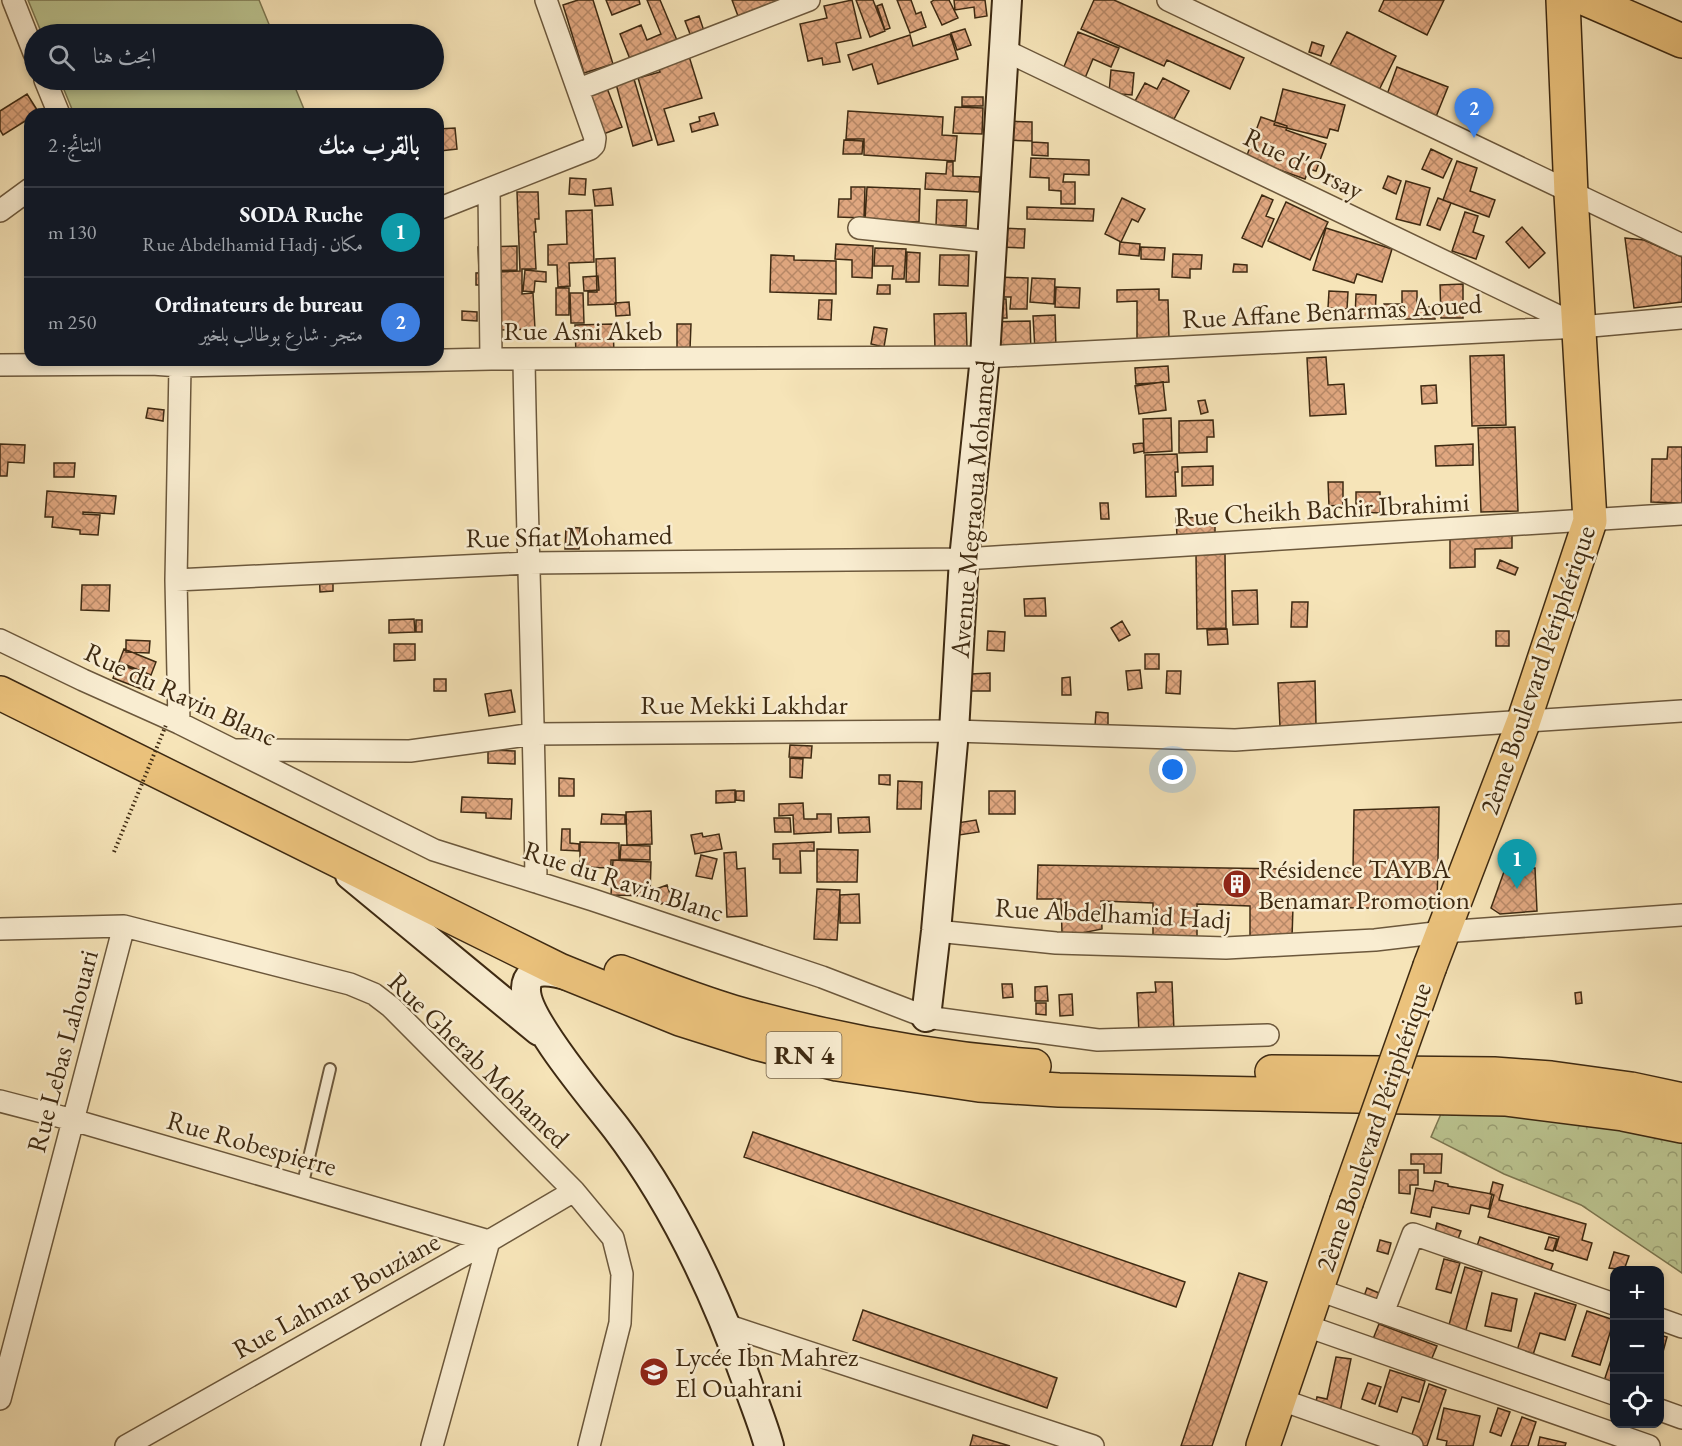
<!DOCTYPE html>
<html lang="ar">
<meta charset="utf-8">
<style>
:root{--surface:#171b24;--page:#20242c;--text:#f1f3f6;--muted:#9ea1a6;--line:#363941;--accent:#8c9099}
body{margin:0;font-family:"EB Garamond",Amiri,serif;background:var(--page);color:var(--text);direction:rtl}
.controls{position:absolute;right:18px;bottom:18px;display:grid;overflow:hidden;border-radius:12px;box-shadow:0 3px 9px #0003}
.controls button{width:54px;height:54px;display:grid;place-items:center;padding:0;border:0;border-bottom:2px solid var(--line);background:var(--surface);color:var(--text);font:30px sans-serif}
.you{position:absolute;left:1173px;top:770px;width:21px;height:21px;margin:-15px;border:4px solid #fff;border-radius:50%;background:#1a73e8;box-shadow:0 0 0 9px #1a73e833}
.badge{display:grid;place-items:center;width:39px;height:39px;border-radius:50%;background:var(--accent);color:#fff;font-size:20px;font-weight:700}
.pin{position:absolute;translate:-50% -50px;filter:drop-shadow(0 2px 3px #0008)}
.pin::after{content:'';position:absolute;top:32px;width:21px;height:18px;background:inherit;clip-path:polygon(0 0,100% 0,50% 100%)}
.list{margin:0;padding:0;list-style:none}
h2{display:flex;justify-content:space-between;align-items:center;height:78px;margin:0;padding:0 24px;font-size:26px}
h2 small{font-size:20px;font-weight:400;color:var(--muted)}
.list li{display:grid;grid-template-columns:39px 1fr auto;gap:18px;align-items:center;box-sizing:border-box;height:90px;padding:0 24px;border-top:2px solid var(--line)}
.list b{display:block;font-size:22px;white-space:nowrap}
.list p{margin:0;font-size:20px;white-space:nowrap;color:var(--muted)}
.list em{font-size:20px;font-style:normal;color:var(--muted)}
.icon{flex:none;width:33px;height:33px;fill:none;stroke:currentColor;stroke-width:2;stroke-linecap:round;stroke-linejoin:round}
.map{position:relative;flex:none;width:1682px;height:1446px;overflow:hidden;direction:ltr}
.search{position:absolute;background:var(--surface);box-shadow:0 3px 9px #0003;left:24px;top:24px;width:420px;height:66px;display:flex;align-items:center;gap:15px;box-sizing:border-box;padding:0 21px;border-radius:33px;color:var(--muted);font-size:22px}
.panel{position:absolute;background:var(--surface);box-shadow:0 3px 9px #0003;left:24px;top:108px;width:420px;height:258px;border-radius:18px;direction:rtl}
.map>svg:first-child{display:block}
.forest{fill:url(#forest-crowns);stroke:#7c7751;stroke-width:1.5}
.park{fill:#bbc490;stroke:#7c7751;stroke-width:1.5}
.building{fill:url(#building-cross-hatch);stroke:#3e2a12;stroke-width:1.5}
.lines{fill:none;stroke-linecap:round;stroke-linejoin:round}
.lane-casing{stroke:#6c583c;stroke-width:14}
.street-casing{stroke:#6c583c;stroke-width:24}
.secondary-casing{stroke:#3e2a12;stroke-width:32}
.primary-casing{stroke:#3e2a12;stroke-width:36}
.highway-casing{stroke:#3e2a12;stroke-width:36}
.lane{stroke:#f9edd1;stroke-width:10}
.street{stroke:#f9edd1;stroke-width:21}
.secondary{stroke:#f9edd1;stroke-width:28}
.primary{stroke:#ebc27c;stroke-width:33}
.highway{stroke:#ebc27c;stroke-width:33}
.primary-bridge-casing{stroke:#3e2a12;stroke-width:36;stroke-linecap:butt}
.path-bridge{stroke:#3e2a12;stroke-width:4;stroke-dasharray:1.5 3;stroke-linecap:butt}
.primary-bridge{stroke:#ebc27c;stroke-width:33}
.labels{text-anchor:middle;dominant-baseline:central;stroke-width:5;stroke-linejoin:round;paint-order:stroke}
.shield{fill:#f9edd1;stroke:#76644b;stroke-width:1.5}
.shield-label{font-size:26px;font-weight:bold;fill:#3e2a12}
.street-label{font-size:27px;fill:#3e2a12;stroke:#f9edd1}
.poi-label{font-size:27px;fill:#3e2a12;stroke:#f9edd1;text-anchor:start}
</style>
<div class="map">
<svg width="1682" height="1446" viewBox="0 0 1682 1446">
<defs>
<pattern id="forest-crowns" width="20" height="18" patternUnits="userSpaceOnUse" patternTransform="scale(1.5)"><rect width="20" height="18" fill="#bbc490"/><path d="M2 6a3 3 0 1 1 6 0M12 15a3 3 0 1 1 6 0" fill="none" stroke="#999f74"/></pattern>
<pattern id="building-cross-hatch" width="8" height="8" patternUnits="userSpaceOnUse" patternTransform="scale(1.5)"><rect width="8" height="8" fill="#e0a780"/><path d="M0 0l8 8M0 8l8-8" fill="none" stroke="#b78867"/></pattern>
</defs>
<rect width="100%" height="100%" fill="#f6e4b8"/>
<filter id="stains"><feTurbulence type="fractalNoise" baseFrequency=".00333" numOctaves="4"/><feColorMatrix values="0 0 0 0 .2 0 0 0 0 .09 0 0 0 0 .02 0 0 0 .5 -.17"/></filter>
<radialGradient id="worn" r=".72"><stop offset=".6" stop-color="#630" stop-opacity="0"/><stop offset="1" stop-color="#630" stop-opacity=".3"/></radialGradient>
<!-- forest -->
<path class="forest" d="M1444,1107L1682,1138V1273L1581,1205L1504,1174L1431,1137Z"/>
<!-- park -->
<path class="park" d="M28,0H259L273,34H42Z
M60,80H292L306,114H74Z"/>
<!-- building -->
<path class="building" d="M578,0H593L613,64L584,73L563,5Z
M606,0H639L640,4L612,15Z
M647,0H660L679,45L630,59L620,34L641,25L647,40L661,34Z
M732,0H777V1L738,16Z
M852,0L861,38L836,43L840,62L823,65L822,58L808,61L800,24L827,18L824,6Z
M856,0H873L885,31L870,37Z
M897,0H911L916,14L921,12L926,27L910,33Z
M934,0H949L958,18L942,25L931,2Z
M954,0H985L987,16L975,18L974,7L955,10Z
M1094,0H1114L1244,58L1230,89L1167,60L1164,66L1081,29Z
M1384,0H1444L1427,35L1379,11Z
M882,4L890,28L885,30L877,6Z
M699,16L705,34L692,39L685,21Z
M965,29L971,45L957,50L951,33Z
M1078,32L1119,48L1111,67L1093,59L1085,78L1063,69Z
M1347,32L1396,56L1377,94L1328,69Z
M950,34L958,59L878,84L872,64L853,70L848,55L910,35L913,46Z
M1312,42L1324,46L1321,56L1309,52Z
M688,53L702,98L664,109L674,141L658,145L638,78L660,72L657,62Z
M1397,67L1448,87L1435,119L1385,100Z
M1111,70L1134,73L1132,95L1109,93Z
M1163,78L1189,91L1174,119L1135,101L1145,83L1157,89Z
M634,79L652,140L633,146L616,84Z
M607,88L622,127L598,136L583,97Z
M1283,89L1345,105L1338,131L1330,129L1327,138L1274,125Z
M27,94L39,113L30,114V118L3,135L0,130V111Z
M962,97H983V106H962Z
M955,107L983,108L982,134L953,133Z
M848,111L943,117L942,135L957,136L955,161L864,155V139H846Z
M714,113L718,125L692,132L690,124L700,121L699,117Z
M1261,117L1287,126L1286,130L1326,144L1316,171L1309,169L1305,179L1246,158Z
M1006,121L1032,122V141L1005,140Z
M455,128L457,149L440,151L438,129Z
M844,140L863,141L862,154H843Z
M1032,142L1048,143V156L1032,155Z
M1431,149L1452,159L1443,178L1422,169Z
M1031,158L1089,160V175L1064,174L1063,182H1075V204H1061V191L1049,190V178L1030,177Z
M1457,161L1477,168L1470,191L1495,200L1489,217L1443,200Z
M947,162H953V176L980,177L979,192L925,189L926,173L946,174Z
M1388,176L1401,181L1396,194L1383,188Z
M570,178L586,179L585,195L569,194Z
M1406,181L1430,188L1420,225L1396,219Z
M851,187H865L864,218L838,217L839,199H851Z
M867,187L920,189L919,222L865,220Z
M611,188L613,205L595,206L593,190Z
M517,192H538L539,219H535L536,232H534L536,269H522V294L533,293L535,329L499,330L482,285H476V273L520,271Z
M1262,195L1273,200L1266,216L1274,219L1262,247L1242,238Z
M1122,198L1145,209L1138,222L1132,219L1121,242L1105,234Z
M1438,198L1451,203L1440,230L1427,225Z
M937,200H967L966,226L936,225Z
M1286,202L1328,222L1310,260L1268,241Z
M1027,207L1094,209L1093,221L1027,219Z
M592,210L594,262L569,263L570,286L558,287L557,265H548V245L567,244L566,211Z
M1465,212L1478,216L1473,232L1484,236L1476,259L1452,251Z
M1522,227L1545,253L1529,268L1506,242Z
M1000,228L1025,229L1024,248L1000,247Z
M1326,228L1392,249L1382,282L1357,274L1354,283L1313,270Z
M1625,238L1644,240L1682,257V302L1634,308Z
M1120,242L1140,244L1139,256L1119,254Z
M836,244L873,246L872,278L852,277V260L835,259Z
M517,246V270L479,271L478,247Z
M1141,247L1165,248L1164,260L1141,259Z
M875,248L906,249L904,279H892L893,266H874Z
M907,252L920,253L919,282H906Z
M1173,254L1202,255L1201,269H1190V278L1172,277Z
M771,255L794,256V260L836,261V294L770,292Z
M940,255H969L968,286L939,285Z
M615,258L616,304L588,305V292H597L596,259Z
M1234,264L1247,265V272H1233Z
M525,270L546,272V282L535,281L534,292L523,291Z
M598,276L599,290L584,291L583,277Z
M997,277L1028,278L1027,309H1010L1011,297H996Z
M1032,278L1055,279L1054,304L1030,302Z
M1463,284V318H1441L1440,285Z
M878,285H890V294H877Z
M1056,287L1080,288L1079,308L1055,307Z
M556,288H569V315H556Z
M1159,289V300H1168L1169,339L1137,340V301L1117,302V290Z
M1329,291L1348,292L1347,309L1328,308Z
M1402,291H1417V307H1435V319H1384V304H1402Z
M570,293H583L584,323H571Z
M1356,294L1376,295L1375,318H1355Z
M992,299H1006L1007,318H993Z
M819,300H832L831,320L818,319Z
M629,302L630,315L616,316L615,303Z
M462,311L477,312V321L462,320Z
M966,313L967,348L935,349L934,314Z
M1055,315L1056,349L1035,350L1033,316Z
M1030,321L1031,352L990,353L988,322Z
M613,324L614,354L576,355L575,325Z
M677,324H691L690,349H677Z
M874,327L887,329L884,347L871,344Z
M1504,355L1506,425L1472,426L1470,356Z
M1326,357L1328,385L1344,384L1346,414L1310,416L1307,358Z
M1168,366L1169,382L1136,384L1135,368Z
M1163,382L1166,410L1139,414L1135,386Z
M1436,385L1437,403L1422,404L1421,386Z
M1205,400L1208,412L1201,414L1198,401Z
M148,408L164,410L163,421L146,418Z
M1171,418L1172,451L1144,453L1143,419Z
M1213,420L1214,437H1207V452L1179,453V421Z
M1515,427L1518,511L1481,512L1478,428Z
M1143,443L1144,451L1134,453L1133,444Z
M0,444L25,445L24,463L8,462L7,476H0Z
M1473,444V465L1436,466L1435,446Z
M1668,447H1682V503L1651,502L1652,459H1667Z
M1177,454L1178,472H1175L1176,496L1146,497L1145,455Z
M54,463H75L74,477H54Z
M1213,466V485L1182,486V467Z
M1328,482H1343V505L1329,506Z
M47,491L116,496L114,514L83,512V514L100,515L98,535L80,534V530L52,527L53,517H45Z
M1356,492H1380V513L1356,512Z
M1100,503H1108L1109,519H1101Z
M1215,517V535L1177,536L1176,518Z
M566,527L580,528L579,549H565Z
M1512,535V548L1475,549V567L1450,568V537Z
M1225,554L1226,628L1197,629L1196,555Z
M1500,560L1518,568L1515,575L1497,568Z
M333,566V591L320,592L319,567Z
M82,585H110L109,611L81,610Z
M1257,590L1258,624L1233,625L1232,591Z
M1045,598L1046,616H1025L1024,599Z
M1292,602H1308L1307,627H1291Z
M414,619L415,632L389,633V620Z
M416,620H422V632H416Z
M1122,621L1130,635L1119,641L1111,628Z
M1227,629L1228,644L1208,645L1207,630Z
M988,631L1005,632L1004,651L987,650Z
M1496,631H1509V646H1496Z
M126,640L150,641L149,653L126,652Z
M394,644H415V660L394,661Z
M124,649L156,662L151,675L119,662Z
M1145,654H1159V669H1145Z
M119,664L149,675L144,690L113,678Z
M1140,670L1142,688L1128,690L1126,671Z
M1167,671H1181L1180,694L1166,693Z
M990,673V691H971V674Z
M1070,677L1071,695H1062V678Z
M434,679H446V691H434Z
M1315,681L1316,725L1280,727L1278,683Z
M511,690L515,712L489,716L485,694Z
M1096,712L1108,713V726H1095Z
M790,745L812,746L811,758L789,757Z
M488,750L515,751V764L488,763Z
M790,758L803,759L802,778L790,777Z
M879,775H890V785L879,784Z
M559,778L574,779V796H559Z
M898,781L922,782L921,809H897Z
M735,790V802L716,803V791Z
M736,791H744V801L736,800Z
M989,791H1015V814H989Z
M462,797L512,799L511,819L486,818V813L461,812Z
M803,803L804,819H817V814H831V832L794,834L793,815L779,816V804Z
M1439,807L1437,909L1293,907L1292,938H1250V906L1197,904V937H1153V903L1101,901L1102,929L1077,934L1062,933L1061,899H1037L1038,865L1353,870L1354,810Z
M651,811L652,844L627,845L626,812Z
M602,814L625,815V824H601Z
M869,817L870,832L839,833L838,818Z
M774,818H790L791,832H775Z
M976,820L979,832L946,837L944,825Z
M562,829H570V843L579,844V851L561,850Z
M702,833L703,837L719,834L722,849L695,854L691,835Z
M580,842L619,843V860H611V868L580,867Z
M814,842V851H800L801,873H780V859H773V844Z
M621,845L650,846V860L620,859Z
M817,849L858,850L857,882H817Z
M736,852L737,869L745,868L747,916L727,917L724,853Z
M701,855L717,859L712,879L696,876Z
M613,860L651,862L650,896L611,895Z
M1535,868L1537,911L1500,914L1491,908L1505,869Z
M667,885L672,900L661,904L656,889Z
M817,889L840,890L837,940L814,939Z
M859,894L860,923H840V895Z
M1155,982H1172L1174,1031L1139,1032L1137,993L1156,992Z
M1002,984H1012L1013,997L1003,998Z
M1047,986L1048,1001H1035V987Z
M1581,992L1582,1003L1576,1004L1575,993Z
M1072,994L1073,1015L1060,1016L1059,995Z
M1036,1003H1046V1015L1036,1014Z
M753,1132L1185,1282L1176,1307L744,1157Z
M1411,1154H1442L1441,1173H1424V1164H1411Z
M1399,1170H1418V1185H1410V1194L1399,1193Z
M1435,1181L1448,1184V1186L1492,1194L1489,1209L1471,1205L1469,1214L1432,1207L1430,1217L1411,1213L1416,1188L1433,1191Z
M1493,1182L1503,1185L1499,1200L1586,1224L1582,1240L1592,1243L1587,1260L1555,1250L1559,1237L1488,1217L1494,1195L1490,1194Z
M1437,1223L1461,1231L1458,1239L1435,1231Z
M1480,1237L1553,1264L1546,1282L1474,1255Z
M1549,1237L1557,1239L1553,1251L1545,1249Z
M1380,1240L1391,1243L1388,1254L1377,1251Z
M1614,1252L1629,1256L1624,1270L1609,1268Z
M1444,1259L1460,1263L1451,1293L1436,1289Z
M1465,1267L1482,1272L1464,1337L1447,1332Z
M1239,1273L1267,1282L1212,1446H1181Z
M1367,1288L1379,1293L1375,1304L1363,1299Z
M1492,1293L1517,1299L1511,1331L1485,1326Z
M1535,1293L1576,1305L1565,1340L1540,1333L1531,1361L1515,1357Z
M863,1310L1057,1378L1047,1408L853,1340Z
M1587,1311L1614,1320L1600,1365L1572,1356Z
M1379,1324L1437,1346L1429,1365L1371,1344Z
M1660,1335L1667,1337L1660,1363Z
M1614,1351V1391L1602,1387Z
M1336,1357L1351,1359L1339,1417L1314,1412L1317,1397L1327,1399Z
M1390,1370L1425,1381L1419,1402L1402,1397L1397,1412L1379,1406Z
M1368,1383L1381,1387L1375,1404L1362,1399Z
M1429,1384L1446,1390L1427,1446H1408Z
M1444,1408L1480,1416L1473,1446H1446L1447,1441L1437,1439Z
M1498,1408L1510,1412L1501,1436L1490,1432Z
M1522,1417L1536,1422L1528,1446H1511Z
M973,1435L1010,1446H970Z
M1540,1437L1566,1443L1565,1446H1538Z"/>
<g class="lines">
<!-- lane casing -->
<g class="lane-casing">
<path id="lane" d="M302,1187L330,1069"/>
</g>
<!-- street casing -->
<g class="street-casing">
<path id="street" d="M13,0L34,53
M1168,0L1682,245
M1004,50L1577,325
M45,80L59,114
M579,89L809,0
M489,189L491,359
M438,209L590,149L594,145L595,138L546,0
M0,211L30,189
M859,228L993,242
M524,360C527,534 534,708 536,882
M0,365L152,364L180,366L491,359L985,357L1580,327L1682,318
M176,580L528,563L964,559L1682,514
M0,640L83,680L179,723L434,850L593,900L822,977L926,1017L1098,1040L1268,1035
M179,723L176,580L180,366
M235,750L410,751L534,734L954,731L1235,740L1682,711
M0,929L124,926L350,984L374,994L391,1007L574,1191L613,1238L622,1274L620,1323L589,1446
M936,931L1056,943L1226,948L1375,940L1443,932L1682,915
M0,1101L73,1120L489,1241L432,1446
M1316,1289L1614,1394
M1383,1313L1413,1234L1614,1304
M1660,1319L1682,1327
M726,1325L1093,1446
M1304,1325L1649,1446
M0,1399L124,926
M1279,1399L1412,1446
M1660,1410L1682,1418
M126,1446L489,1241L574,1191"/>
</g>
<!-- secondary casing -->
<g class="secondary-casing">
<path id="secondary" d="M350,875L539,1031
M570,976C556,972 527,964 526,988C524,1018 596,1102 616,1128C674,1204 715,1292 747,1382C754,1403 763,1424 769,1446
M926,1017L936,931L954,731L964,559L985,357L1007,0"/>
</g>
<!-- primary casing -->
<g class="primary-casing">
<path id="primary" d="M1588,0L1682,41
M1430,966L1523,723L1590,521L1571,194L1563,0
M1263,1446L1346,1203"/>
</g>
<!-- highway casing -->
<g class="highway-casing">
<path id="highway" d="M0,693L559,970L680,1019L756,1043L837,1064L979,1085L1059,1090L1505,1099L1623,1114L1682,1126
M621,972C658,986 696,1001 733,1012C832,1040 932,1058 1034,1066
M1272,1072L1494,1074L1551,1078L1631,1089L1682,1100"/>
</g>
<!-- lane -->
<use href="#lane" class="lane"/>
<!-- street -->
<use href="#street" class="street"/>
<!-- secondary -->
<use href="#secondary" class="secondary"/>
<!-- primary -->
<use href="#primary" class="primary"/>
<!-- highway -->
<use href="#highway" class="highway"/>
<!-- primary-bridge casing -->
<g class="primary-bridge-casing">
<path id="primary-bridge" d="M1346,1203L1430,966"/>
</g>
<!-- path-bridge -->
<path class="path-bridge" d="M114,852L166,725"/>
<!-- primary-bridge -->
<use href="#primary-bridge" class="primary-bridge"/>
</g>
<!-- icons -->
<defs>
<g id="building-disc" transform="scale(1.5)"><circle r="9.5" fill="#8f2418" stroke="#f9edd1"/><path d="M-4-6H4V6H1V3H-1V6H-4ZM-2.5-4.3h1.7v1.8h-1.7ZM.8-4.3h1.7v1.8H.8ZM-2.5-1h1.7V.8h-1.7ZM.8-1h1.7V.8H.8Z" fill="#fff"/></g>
<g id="school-disc" transform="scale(1.5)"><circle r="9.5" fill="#8f2418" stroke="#f9edd1"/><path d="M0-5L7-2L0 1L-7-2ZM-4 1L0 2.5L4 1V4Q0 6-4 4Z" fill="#fff"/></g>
</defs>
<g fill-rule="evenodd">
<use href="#building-disc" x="1237" y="884"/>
<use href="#school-disc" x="654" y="1372"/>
</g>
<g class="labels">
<!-- shield labels -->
<rect class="shield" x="766.5" y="1032" width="75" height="46" rx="4.5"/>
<g class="shield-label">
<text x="804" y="1055">RN 4</text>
</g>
<!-- street labels -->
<g class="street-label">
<text transform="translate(1304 163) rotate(26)">Rue d'Orsay</text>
<text transform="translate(1332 311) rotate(-3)">Rue Affane Benarmas Aoued</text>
<text x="583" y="330">Rue Asni Akeb</text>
<text transform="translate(972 509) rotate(-85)">Avenue Megraoua Mohamed</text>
<text transform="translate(1322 509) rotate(-3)">Rue Cheikh Bachir Ibrahimi</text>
<text transform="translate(569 536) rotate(-1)">Rue Sfiat Mohamed</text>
<text transform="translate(1537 670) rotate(-71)">2ème Boulevard Périphérique</text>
<text transform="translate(181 694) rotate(25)">Rue du Ravin Blanc</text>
<text x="744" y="704">Rue Mekki Lakhdar</text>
<text transform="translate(624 881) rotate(18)">Rue du Ravin Blanc</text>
<text transform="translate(1113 913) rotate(3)">Rue Abdelhamid Hadj</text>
<text transform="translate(62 1051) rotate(-75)">Rue Lebas Lahouari</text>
<text transform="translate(479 1060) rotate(44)">Rue Gherab Mohamed</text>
<text transform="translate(1373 1127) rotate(-71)">2ème Boulevard Périphérique</text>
<text transform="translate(252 1143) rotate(16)">Rue Robespierre</text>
<text transform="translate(336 1295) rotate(-29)">Rue Lahmar Bouziane</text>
</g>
<!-- poi labels -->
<g class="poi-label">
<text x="1258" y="868">Résidence TAYBA<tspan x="1258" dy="31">Benamar Promotion</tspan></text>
<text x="675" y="1356">Lycée Ibn Mahrez<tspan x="675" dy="31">El Ouahrani</tspan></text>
</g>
</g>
<rect width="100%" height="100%" filter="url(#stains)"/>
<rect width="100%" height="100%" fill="url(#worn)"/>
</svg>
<div class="controls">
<button>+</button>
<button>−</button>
<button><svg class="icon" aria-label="locate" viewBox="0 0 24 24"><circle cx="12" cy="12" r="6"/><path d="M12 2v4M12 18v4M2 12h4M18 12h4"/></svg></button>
</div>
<div class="you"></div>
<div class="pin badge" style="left:1517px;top:889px;background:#0f9aa8">1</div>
<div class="pin badge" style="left:1474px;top:138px;background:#3f7fe0">2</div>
<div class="search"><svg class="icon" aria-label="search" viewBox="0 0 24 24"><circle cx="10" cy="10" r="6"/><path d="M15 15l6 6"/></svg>ابحث هنا</div>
<section class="panel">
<h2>بالقرب منك<small>النتائج: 2</small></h2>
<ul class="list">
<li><span class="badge" style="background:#0f9aa8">1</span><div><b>SODA Ruche</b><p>مكان · Rue Abdelhamid Hadj</p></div><em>130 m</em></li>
<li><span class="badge" style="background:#3f7fe0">2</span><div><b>Ordinateurs de bureau</b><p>متجر · شارع بوطالب بلخير</p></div><em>250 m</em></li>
</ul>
</section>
</div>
